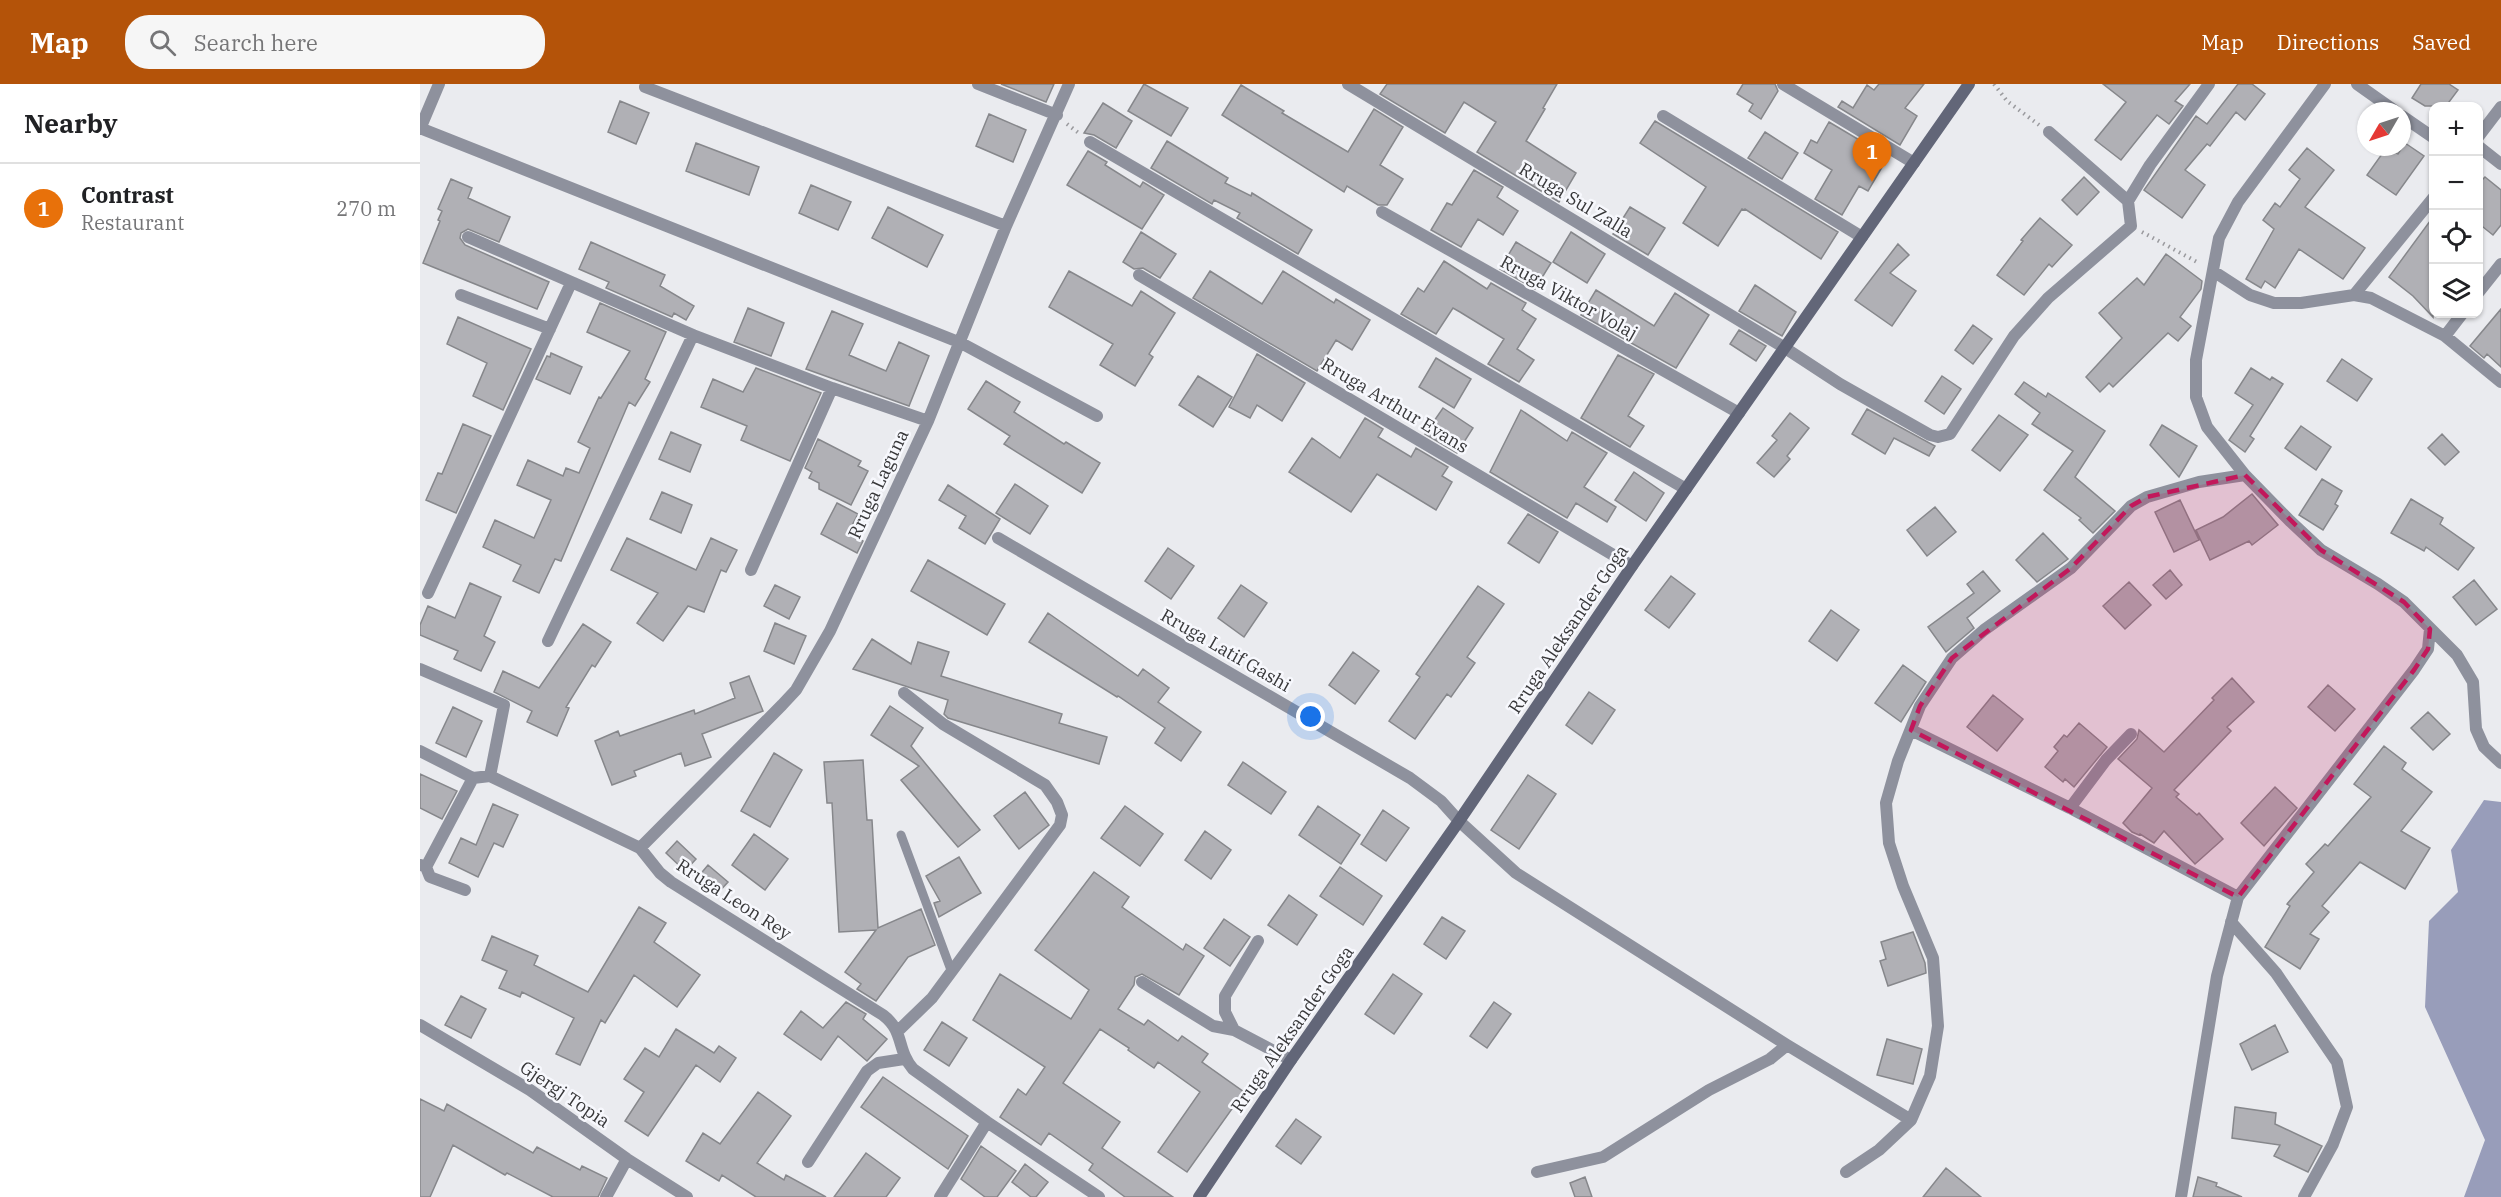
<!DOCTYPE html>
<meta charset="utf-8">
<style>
:root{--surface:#fff;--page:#f6f6f6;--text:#202124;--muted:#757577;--line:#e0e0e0;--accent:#b45309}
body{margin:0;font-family:"IBM Plex Serif",serif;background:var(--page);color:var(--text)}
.controls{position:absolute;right:18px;top:18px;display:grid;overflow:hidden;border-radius:12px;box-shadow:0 2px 4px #0004}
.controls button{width:54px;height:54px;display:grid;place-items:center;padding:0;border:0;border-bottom:2px solid var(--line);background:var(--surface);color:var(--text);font:30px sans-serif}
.compass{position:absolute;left:1937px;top:18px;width:54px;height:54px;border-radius:50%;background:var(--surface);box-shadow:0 2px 4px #0004;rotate:231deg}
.you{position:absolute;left:891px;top:633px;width:21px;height:21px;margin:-15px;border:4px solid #fff;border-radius:50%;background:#1a73e8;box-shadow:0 0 0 9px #1a73e833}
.badge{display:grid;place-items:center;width:39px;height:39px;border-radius:50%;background:var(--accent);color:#fff;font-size:20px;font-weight:700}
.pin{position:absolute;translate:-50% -50px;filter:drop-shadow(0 2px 3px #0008)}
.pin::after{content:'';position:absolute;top:32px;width:21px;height:18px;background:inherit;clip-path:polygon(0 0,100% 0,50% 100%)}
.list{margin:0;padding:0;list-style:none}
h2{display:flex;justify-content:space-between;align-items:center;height:78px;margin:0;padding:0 24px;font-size:26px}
h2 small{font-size:20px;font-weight:400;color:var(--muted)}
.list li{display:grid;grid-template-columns:39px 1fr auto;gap:18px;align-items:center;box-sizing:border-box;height:90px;padding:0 24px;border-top:2px solid var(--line)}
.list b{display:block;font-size:22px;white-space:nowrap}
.list p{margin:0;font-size:20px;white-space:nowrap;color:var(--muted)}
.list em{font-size:20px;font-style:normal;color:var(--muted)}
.icon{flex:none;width:33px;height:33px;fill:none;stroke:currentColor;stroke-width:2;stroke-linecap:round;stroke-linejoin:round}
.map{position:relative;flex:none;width:2081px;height:1113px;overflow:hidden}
header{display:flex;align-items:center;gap:36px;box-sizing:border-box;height:84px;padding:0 30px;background:var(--accent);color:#fff}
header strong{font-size:28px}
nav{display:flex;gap:33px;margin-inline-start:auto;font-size:21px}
.search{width:420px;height:54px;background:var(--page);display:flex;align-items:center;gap:15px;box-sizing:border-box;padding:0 21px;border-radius:24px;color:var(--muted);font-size:22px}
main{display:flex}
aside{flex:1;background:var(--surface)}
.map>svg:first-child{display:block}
.water{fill:#989dba}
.building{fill:#b0b0b5;stroke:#86878b;stroke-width:1.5}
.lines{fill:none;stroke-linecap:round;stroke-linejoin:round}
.path{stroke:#9a9a9e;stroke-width:4;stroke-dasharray:1.5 4.5;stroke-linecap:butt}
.service{stroke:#8e919d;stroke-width:9}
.minor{stroke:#8e919d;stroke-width:12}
.secondary{stroke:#626678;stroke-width:12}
.marked{fill:#c2185b;fill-opacity:0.2;stroke:#c2185b;stroke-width:4.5;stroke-dasharray:12 8;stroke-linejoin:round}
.labels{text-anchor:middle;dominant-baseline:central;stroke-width:5;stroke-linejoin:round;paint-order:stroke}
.street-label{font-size:18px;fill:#38383a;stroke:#f7f8fd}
</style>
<header>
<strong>Map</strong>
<div class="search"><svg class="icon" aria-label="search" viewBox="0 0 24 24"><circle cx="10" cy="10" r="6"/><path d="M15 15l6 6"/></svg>Search here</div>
<nav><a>Map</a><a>Directions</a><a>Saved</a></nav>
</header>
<main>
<aside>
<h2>Nearby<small></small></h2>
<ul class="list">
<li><span class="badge" style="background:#e8710a">1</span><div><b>Contrast</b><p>Restaurant</p></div><em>270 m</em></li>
</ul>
</aside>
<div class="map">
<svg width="2081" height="1113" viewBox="0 0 2081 1113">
<rect width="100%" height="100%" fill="#eaebef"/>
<!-- water -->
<path class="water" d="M2064,716L2081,718V1113H2044L2065,1056L2005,923L2009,837L2038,808L2031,766Z"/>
<!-- building -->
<path class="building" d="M581,0H634L626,18Z
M724,0L768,24L751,52L708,27Z
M967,0H1137L1123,24L1125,25L1106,57L1156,89L1139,118L1057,68L1076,38L1044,18L1025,49L960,10Z
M1323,0H1355L1358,7L1341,35L1329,27L1333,20L1317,10Z
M1459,0H1504L1485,24L1497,32L1480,61L1418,23L1422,17L1433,24L1447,1L1454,6Z
M1683,0H1770L1755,17L1763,22L1749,40L1737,31L1701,76L1675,56L1706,18Z
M1818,0H1832L1845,10L1825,36L1816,28L1790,62L1787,60L1765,86L1785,101L1762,134L1724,106L1776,32L1787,40Z
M2001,0H2029L2038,6L2026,22H2005L1992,14Z
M821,1L864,27L862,29L928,68L954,25L983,43L960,81L983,95L967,121H958L927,102L924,108L802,31Z
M200,17L229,29L216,60L188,48Z
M683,19L712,37L696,64L674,51L664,49Z
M569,30L606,46L593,78L556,62Z
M1235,37L1418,148L1401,175L1325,125L1324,126L1322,125L1298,162L1263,139L1286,103L1220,59Z
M1409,38L1468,73L1448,107L1439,102L1422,131L1395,115L1412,86L1384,69L1391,56L1397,59Z
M1345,48L1378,69L1362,95L1328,74Z
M747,57L808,94L805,99L831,112L832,109L892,146L878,170L817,134L820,129L794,116L792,120L731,84Z
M276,59L339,83L329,111L266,87Z
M1985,59L2004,72L1976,111L1947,91L1967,63L1978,70Z
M1887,64L1914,86L1885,123L1945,164L1923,195L1879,165L1855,204L1845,197L1841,204L1826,195L1854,145L1843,136L1855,119L1860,123L1880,95L1869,86Z
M668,67L687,78L685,81L720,103L723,98L744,111L722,145L647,101Z
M1054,86L1083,103L1077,113L1098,127L1083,151L1058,135L1041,163L1011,146L1027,119L1032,121Z
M1664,93L1679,108L1657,131L1642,116Z
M2065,93L2081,106V141L2073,151L2058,139V100Z
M31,95L52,104L48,114L90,133L79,158L48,145L41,149L40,154L45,161L129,198L117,225L3,179L20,137L18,136L22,127L18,125Z
M391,101L431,118L418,146L379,129Z
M468,123L523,151L507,183L452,154Z
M1210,123L1245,144L1228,171L1193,150Z
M2013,133V233L1993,212L1969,193Z
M1620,134L1652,161L1632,183L1629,180L1604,211L1577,191L1603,157L1601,156Z
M721,148L756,170L740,194L723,184L714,185L703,178Z
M1151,148L1185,170L1167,199L1133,178Z
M171,158L245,191L240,202L274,222L266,236L254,229L252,233L186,204L189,198L159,185Z
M1096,158L1131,179L1115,205L1080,185Z
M1478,160L1489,171L1470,189L1496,207L1472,242L1435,216Z
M1746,170L1782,197L1781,205L1760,233L1771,242L1758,257L1748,249L1693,303L1689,299L1680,308L1666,293L1702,254L1679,229L1717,194L1724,201Z
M1024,177L1067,205L1071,199L1106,219L1102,226L1116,235L1097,265L1114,276L1099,298L1068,280L1084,255L1040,228L1033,224L1016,250L981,230L998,204L1004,208Z
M649,187L712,222L721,207L755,229L729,270L733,273L715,302L680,281L693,260L629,223Z
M790,187L842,220L863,187L914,219L916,215L950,236L932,266L916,256L897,287L773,214Z
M1335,201L1376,228L1362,252L1319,227Z
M1176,206L1234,242L1255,209L1289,231L1256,284L1161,231Z
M180,219L246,248L225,295L230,298L215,322L209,318L141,477L135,475L119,509L93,497L101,481L63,463L75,436L114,454L131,416L97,401L108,376L143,392L146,384L159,389L170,364L158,358L179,313L181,314L210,267L167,248Z
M328,224L364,239L351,272L314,258Z
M2081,225V283L2067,270L2064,274L2050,262Z
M412,227L443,240L429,271L466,287L479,258L509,272L489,322L386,285Z
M38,233L111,265L83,326L53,312L67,279L27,260Z
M1553,241L1572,255L1553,280L1535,266Z
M1319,246L1346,262L1336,277L1310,260Z
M131,269L162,283L150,310L116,295L127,272L130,273Z
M837,270L885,299L862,337L837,321L830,334L809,323Z
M1198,271L1234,290L1208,332L1224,342L1210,363L1161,334Z
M1016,274L1051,295L1034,324L999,303Z
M1922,275L1952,295L1937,317L1907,297Z
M336,284L401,309L370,377L321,356L327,342L281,323L293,295L323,308Z
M1831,284L1850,296L1852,293L1863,300L1830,352L1834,355L1825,368L1809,356L1833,321L1815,309Z
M778,292L812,313L793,343L759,321Z
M1522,292L1541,305L1524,330L1505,317Z
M566,297L600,318L594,328L644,360L646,358L680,379L662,409L584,360L590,352L548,325Z
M1604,298L1626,313L1628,309L1685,347L1655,393L1695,427L1673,449L1659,436L1661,434L1624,406L1653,367L1612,340L1620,329L1595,310Z
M1023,324L1053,344L1037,369L1005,350Z
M1447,325L1515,362L1509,372L1474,354L1465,370L1432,350Z
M1101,326L1147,357L1152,348L1187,369L1164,403L1196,423L1187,438L1156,419L1147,434L1070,388Z
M1370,329L1389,344L1367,372L1370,375L1354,393L1337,379L1357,356L1352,352Z
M1579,331L1608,351L1580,387L1552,366Z
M945,334L963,345L958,353L991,373L996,364L1028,383L1022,392L1032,398L1016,426L957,390L931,428L869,388L892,354L920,374Z
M43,340L71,352L36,429L6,416L18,389L22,390Z
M1742,341L1777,362L1759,393L1730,361Z
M1881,342L1911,363L1896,386L1865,364Z
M251,348L281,361L270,388L239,375Z
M2022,350L2039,368L2025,381L2008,364Z
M398,355L441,377L438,382L448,387L431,421L399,405V399L389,394L392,388L385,384Z
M1214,388L1244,409L1226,437L1195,416Z
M1902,395L1922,407L1915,420L1918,422L1903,446L1879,431Z
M595,400L628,422L610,450L576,429Z
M528,401L580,435L565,460L539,444L546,432L519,416Z
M242,408L272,421L261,449L230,435Z
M1832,410L1858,441L1832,461L1829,457L1790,476L1776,446L1803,433Z
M1991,415L2023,434L2020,440L2054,464L2038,486L2006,463L2004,467L1971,449Z
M1760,416L1779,456L1754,468L1735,428Z
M417,419L438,430L428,449L443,457L437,469L401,450Z
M1515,423L1536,448L1507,472L1487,446Z
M1108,430L1138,448L1119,479L1088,459Z
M1623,449L1648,475L1617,498L1596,476Z
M207,454L276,486L291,454L317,466L306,488L301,486L284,528L268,522L243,557L217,539L238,509L191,486Z
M748,464L774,482L751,515L725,497Z
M508,476L585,520L567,551L491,507Z
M1750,486L1762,501L1746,515L1733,501Z
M1563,487L1580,507L1547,534L1554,544L1526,568L1508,543L1554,509L1547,500Z
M1251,492L1275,510L1249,544L1225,526Z
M2054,496L2077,525L2056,541L2033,513Z
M1709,498L1731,521L1705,545L1683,522Z
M50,499L81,513L64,552L75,558L61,587L34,575L38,567L0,551V541L8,522L35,534Z
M355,501L380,513L369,535L344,522Z
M821,501L847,519L824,553L798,534Z
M1058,502L1084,520L1047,573L1055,579L1031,613L1027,610L995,655L969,637L1000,593L996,590Z
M1411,526L1439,546L1417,577L1389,557Z
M628,529L718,592L723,585L749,604L738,618L781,648L761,677L735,659L745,644L698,612L697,613L609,558Z
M355,539L386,552L374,580L344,567Z
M163,540L191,558L175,583L172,581L146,623L149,624L137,652L107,638L112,627L74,608L83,587L119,604Z
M452,555L491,580L498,558L529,568L521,592L642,630L639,639L687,653L679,680L528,634L524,630L528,616L433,585Z
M933,568L959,587L935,620L909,601Z
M1483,581L1506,598L1481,638L1455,619Z
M329,592L343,627L282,650L291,673L265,682L261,669L214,687L216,692L192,701L175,657L198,647L200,652L274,626L275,630L315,614L310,599Z
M1812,594L1834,618L1807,643L1811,647L1754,706L1759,710L1756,713L1777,731L1779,729L1803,755L1775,780L1744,747L1734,759L1720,750L1719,751L1712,748L1703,739L1732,704L1698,675L1717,655L1719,646L1744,668L1794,616L1792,614Z
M1908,601L1935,625L1915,647L1888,623Z
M1169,608L1195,626L1172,660L1146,641Z
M1573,611L1603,635L1577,667L1547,643Z
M470,622L503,644L491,662L560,746L538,763L481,696L499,682L451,651Z
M33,623L62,637L46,673L16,659Z
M2008,628L2030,650L2013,666L1991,644Z
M1659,639L1687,663L1654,703L1645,695L1643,698L1625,683L1638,667L1634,663L1644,651L1647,653Z
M1964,662L1986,679L1982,685L2012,708L1981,747L2010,764L1985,805L1940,778L1902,822L1909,828L1890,850L1899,855L1880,885L1845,863L1870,822L1867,820L1894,788L1886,780L1905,760L1908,762L1951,713L1934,700Z
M354,669L382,686L350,743L321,727Z
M443,676L447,736H452L458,844L501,825L515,861L488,873L456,917L437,905L441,900L425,888L456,846L419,848L412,719H407L404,678Z
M823,678L866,708L851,730L808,701Z
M0,690L37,707L22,735L0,724Z
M1108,691L1136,710L1099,765L1071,746Z
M1855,703L1877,724L1844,762L1821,739Z
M605,708L629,741L599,765L574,732Z
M73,720L98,731L83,763L74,759L58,793L29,779L41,754L56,761Z
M705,722L743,750L720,782L681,754Z
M898,722L940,751L921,780L879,751Z
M963,726L989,744L966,777L941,760Z
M785,747L811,766L791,795L765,776Z
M334,750L368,775L345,806L312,781Z
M257,757L276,775L265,787L246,769Z
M539,773L561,809L519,833L514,819L520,817L506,792Z
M288,781L308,798L297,810L278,793Z
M920,783L962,812L943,841L900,812Z
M674,788L709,813L702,823L763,866L766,860L784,872L759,911L722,890L715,893L714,901L698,925L724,941L728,936L758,957L762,952L788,970L782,978L824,1008L767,1088L738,1068L780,1008L738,978L734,984L708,966L709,964L680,945L643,999L700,1038L682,1064L753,1113H705L669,1086L673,1080L629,1049L621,1061L580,1033L598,1005L606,1011L625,983L553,936L580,890L651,935L669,906L615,866Z
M869,811L897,831L877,861L848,841Z
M219,823L246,839L234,858L280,891L257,923L214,891L185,939L181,936L160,981L136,970L154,934L102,908L100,913L79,904L87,887L62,876L72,852L118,872L114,881L168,908Z
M1022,833L1045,847L1026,875L1004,860Z
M804,835L830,853L810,882L784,864Z
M1493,848L1505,879L1506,889L1468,902L1460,877L1466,875L1461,858Z
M973,890L1002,910L974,950L945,930Z
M41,912L66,925L51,954L25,941Z
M426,918L446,930L443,935L467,955L447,977L418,952L401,976L364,950L381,927L403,944Z
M1074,918L1091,930L1067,964L1050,952Z
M522,938L547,954L529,982L504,966Z
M1855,941L1868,968L1832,986L1820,960Z
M256,945L294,969L299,962L316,974L300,998L276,981L228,1052L205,1037L224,1008L204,995L225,964L239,973Z
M1467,955L1502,965L1493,1000L1457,991Z
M463,993L548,1052L528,1085L441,1023Z
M338,1008L371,1032L337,1079L364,1096L366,1091L406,1113H336L302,1091L299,1097L266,1077L283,1049L300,1060Z
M0,1015L24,1027L27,1020L113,1069L117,1063L160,1086L162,1082L187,1094L178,1113H133L87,1089L85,1091L33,1061L10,1113H0Z
M1815,1023L1856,1029L1855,1040L1902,1062L1888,1088L1854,1072L1860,1061L1812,1054Z
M876,1035L901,1053L881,1080L856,1062Z
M561,1062L596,1087L577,1113H565L541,1095Z
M446,1069L480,1094L466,1113H414Z
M605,1080L628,1098L616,1113H611L592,1098Z
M1526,1084L1561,1113H1503Z
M1165,1093L1172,1113H1155L1150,1099Z
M1778,1093L1797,1099L1796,1102L1822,1113H1773Z"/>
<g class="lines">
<!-- path -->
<path class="path" d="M1574,0L1587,17L1619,41
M647,40L660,50
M1722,148L1779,179"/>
<!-- service -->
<path class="service" d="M481,751L531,886"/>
<!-- minor -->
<path class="minor" d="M558,0L637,31
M928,0L1365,264L1420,300L1510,351L1518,353L1530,350L1594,252L1628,214L1711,142L1708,117L1730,81L1789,0
M1363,0L1494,79
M1905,0L1818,118L1799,154L1776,276V313L1787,343L1825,391L1870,437L1901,466L1958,500L1984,518L2037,571L2053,598L2056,645L2064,663L2081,679
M1937,0L1975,27
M225,3L586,142
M1243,32L1442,153
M1982,32L2014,54
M0,44L541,259L677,332
M0,45L19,0
M1629,48L1708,117
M2058,53L2081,23
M670,58L1266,405
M2058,62L2081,80
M962,128L1319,329
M48,153L273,251L412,304L508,337
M1793,187L1830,211L1854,219H1881L1934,211L1951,214L2025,252L2081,298
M719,191L1212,482
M2058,209L2081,180
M41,211L130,245
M1934,211L2014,113
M2025,252L2042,230
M578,454L990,694L1021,717L1039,737L1096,789L1367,961L1491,1036
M331,486L412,304
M8,509L151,199
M128,557L273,251
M0,585L84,621L70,692L53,694L6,783
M1491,646L1650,724L1818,813
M0,667L53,694
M70,692L220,764L240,789L251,798L463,931C485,948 476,965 493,985L567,1038L679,1113
M1650,724L1686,676L1711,650
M220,764L362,621L376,606L410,547L508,337L586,142L649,0
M1,781L6,783L10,793L45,806
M1811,838L1856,889L1917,978L1927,1023L1913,1060L1884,1113
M722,898L793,942L814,946L871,976
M0,941L110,1006L207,1075L267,1113
M814,946L805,928V912L838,857
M478,947L512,914L640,741L642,731L637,718L625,701L523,640L484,609
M388,1078L447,987L458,979L484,975
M1117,1088L1183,1073L1289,1006L1350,975L1367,961
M1426,1088L1459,1066L1491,1036L1510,992L1518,942L1513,874L1483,802L1469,759L1466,719L1478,677L1500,622L1532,574L1564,546L1651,484L1711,422L1727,413L1779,398L1825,391
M186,1113L207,1075
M520,1113L567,1038
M1761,1113L1797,892L1818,813L1994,586L2008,565L2010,545"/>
<!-- secondary -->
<path class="secondary" d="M779,1113L871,976L1039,737L1212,482L1549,0"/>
</g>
<!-- marked area -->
<path class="marked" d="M1825,391L1901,466L1984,518L2010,545L2008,565L1994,586L1818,813L1491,646L1500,622L1532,574L1651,484L1711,422L1727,413Z"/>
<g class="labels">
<!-- street labels -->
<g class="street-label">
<text transform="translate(1156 116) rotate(31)">Rruga Sul Zalla</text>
<text transform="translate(1149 213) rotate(29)">Rruga Viktor Volaj</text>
<text transform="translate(975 321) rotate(31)">Rruga Arthur Evans</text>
<text transform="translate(458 400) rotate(-65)">Rruga Laguna</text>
<text transform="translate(1148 545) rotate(-56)">Rruga Aleksander Goga</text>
<text transform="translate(806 566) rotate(30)">Rruga Latif Gashi</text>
<text transform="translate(314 815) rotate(33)">Rruga Leon Rey</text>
<text transform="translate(872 945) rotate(-55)">Rruga Aleksander Goga</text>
<text transform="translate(145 1010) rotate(34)">Gjergj Topia</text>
</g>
</g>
</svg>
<div class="controls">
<button>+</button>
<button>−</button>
<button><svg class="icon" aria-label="locate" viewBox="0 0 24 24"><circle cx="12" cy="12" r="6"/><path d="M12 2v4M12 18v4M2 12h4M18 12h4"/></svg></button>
<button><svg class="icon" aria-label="layers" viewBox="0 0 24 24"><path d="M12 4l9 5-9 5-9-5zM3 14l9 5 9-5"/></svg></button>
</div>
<svg class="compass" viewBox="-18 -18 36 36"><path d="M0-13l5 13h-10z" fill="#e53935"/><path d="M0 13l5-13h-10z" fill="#757577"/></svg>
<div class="you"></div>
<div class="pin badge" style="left:1452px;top:98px;background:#e8710a">1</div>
</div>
</main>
